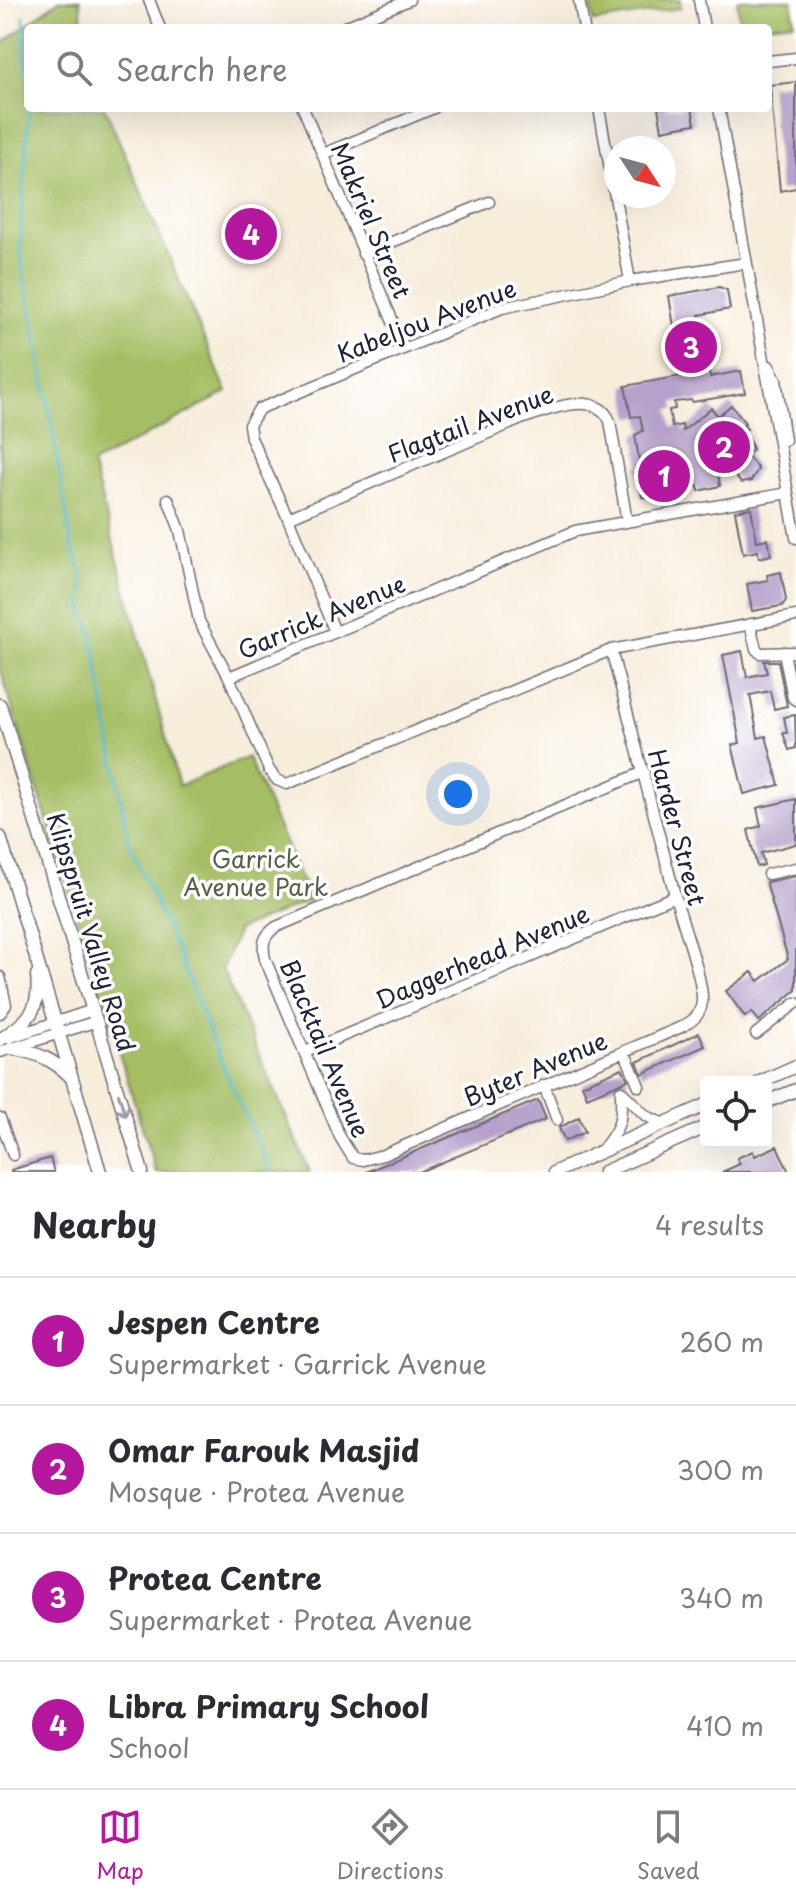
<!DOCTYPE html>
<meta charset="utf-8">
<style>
:root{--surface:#fff;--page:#f7f7f7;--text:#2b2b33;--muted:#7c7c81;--line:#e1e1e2;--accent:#b5179e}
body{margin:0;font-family:"Playpen Sans",sans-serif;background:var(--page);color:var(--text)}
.controls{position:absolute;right:24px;bottom:24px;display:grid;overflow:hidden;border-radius:8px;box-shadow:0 8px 32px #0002}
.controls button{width:72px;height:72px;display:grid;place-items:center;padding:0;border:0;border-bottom:2px solid var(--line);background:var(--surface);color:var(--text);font:40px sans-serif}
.compass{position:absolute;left:604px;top:136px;width:72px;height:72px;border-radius:50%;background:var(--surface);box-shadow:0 8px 32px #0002;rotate:126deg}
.you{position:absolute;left:458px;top:794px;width:28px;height:28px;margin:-20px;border:6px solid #fff;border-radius:50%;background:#1a73e8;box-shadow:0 0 0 12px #1a73e833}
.badge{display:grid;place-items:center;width:52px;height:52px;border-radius:50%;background:var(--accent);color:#fff;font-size:26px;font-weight:700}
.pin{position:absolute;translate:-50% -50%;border:4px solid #fff;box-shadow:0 2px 8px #0006}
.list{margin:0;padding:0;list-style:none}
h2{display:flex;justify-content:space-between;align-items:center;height:104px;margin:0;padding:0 32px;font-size:34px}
h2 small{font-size:26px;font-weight:400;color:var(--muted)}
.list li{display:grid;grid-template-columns:52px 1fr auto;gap:24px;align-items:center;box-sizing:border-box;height:128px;padding:0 32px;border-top:2px solid var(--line)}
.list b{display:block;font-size:30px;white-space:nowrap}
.list p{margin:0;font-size:26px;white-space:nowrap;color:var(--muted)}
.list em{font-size:26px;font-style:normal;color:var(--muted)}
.icon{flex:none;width:44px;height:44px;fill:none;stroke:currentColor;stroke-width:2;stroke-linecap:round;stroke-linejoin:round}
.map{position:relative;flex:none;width:796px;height:1172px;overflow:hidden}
.search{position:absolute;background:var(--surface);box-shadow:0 8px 32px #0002;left:24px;right:24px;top:24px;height:88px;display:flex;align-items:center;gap:20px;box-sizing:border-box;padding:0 28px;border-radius:8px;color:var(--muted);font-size:30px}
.sheet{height:616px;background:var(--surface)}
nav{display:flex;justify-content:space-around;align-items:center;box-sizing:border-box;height:112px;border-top:2px solid var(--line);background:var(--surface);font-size:22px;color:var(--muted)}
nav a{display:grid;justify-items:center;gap:4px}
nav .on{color:var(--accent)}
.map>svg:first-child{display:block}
.green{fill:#a5be64;stroke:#647050;stroke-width:2}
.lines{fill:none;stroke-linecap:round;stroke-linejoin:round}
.stream{stroke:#4db9c8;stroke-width:3}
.building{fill:#b5a1cb}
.minor-casing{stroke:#6d6973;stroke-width:13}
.major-casing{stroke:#6d6973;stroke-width:15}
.minor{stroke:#fff;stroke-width:10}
.major{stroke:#fff;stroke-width:12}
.oneway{stroke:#9c9ca7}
.labels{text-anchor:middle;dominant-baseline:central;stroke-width:7;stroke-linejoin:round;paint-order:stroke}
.street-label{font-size:24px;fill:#22223b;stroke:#fff}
.park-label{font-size:24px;fill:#56604b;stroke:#fff}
</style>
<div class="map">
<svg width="796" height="1172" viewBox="0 0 796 1172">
<rect width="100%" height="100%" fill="#fff"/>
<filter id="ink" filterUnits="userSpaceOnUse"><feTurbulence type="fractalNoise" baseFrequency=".0125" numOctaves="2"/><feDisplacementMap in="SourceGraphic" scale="16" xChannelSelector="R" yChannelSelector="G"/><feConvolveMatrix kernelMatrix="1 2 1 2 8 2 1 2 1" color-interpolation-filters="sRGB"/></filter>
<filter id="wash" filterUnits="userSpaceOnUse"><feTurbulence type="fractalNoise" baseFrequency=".006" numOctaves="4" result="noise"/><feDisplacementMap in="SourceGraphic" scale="32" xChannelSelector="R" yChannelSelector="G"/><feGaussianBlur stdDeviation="1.8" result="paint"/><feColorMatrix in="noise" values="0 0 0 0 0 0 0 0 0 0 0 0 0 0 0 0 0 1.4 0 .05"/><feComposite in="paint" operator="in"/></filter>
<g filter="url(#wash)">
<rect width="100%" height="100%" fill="#f7eddb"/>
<!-- green -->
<path class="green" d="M59,0H80L83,28H28V108H105L227,392L92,464L179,786L248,757L310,900L238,930L222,969L310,1172H156L0,668V45Z
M590,0H680L681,8L593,22Z
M737,0H792L794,22L740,28Z"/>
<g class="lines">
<!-- stream -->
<path class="stream" d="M24,16V54L28,75
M29,108L20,241L23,271L41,361L71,542L84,582L82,598L84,616L90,625L97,663L128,840L178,953L221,1062L271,1172"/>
</g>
<g id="blocks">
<!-- building -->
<path class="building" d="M796,82V188L780,191L770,85Z
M658,108H692L695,124L662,130Z
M719,287L727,290L730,309L699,315L710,377L741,371L745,393L693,402L691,400L674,402L675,409L669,410L672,427L682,425L683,431L711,408L718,416L731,405L745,423L743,425L747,429L744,431L753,449L747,455L758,469L751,481L741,483L715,451L720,486L699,491L698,486L682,489L681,486L657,491L656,498L642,497L636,466H640L635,435L643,431L640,416L631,417L625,386L682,376L669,296Z
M751,508L757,541L768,539L771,555L759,558L758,551L743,554L735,511Z
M781,572L786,600L782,606L752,611L747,584L768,580L767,575Z
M742,651L747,677L767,673L764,661H778L787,706L774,709L770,691L750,695L758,738L766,736L779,785L744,794L732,745L740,743L723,655Z
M795,715L796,748L789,750L783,733H787L784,717Z
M796,799V844L761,853L764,865L757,867L748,830L761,826L757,808Z
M796,876V990L759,1021L752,1012L745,1017L726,991L752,972L759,981L788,959L766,882Z
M699,1033L705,1046L642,1074L637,1062Z
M622,1068L628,1080L587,1097L582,1085Z
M538,1100L546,1119L419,1172H366Z
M579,1117L585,1132L565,1141L559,1128Z
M777,1146L789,1172H722L740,1164L737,1158L753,1151L755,1156Z
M50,1158L54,1172H11V1170Z"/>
</g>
</g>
<g filter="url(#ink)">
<use href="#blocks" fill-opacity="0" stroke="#6d6973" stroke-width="2"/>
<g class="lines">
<!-- minor casing -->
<g class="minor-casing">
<path id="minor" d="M149,0L160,28
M579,0L584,28
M699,0L704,28
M342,28L409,0
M768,61L796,58
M303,108L404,348
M599,108L630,281
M719,108L796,538
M323,154L434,108
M363,254L489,202
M769,366L776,380L785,440
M788,493L575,531L229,677L269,770L277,780L287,784L611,650L796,616
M168,499L180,530L199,621L229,677
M288,518L519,420C544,411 596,388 610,421L627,522
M750,624L756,649L760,653L796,652
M335,632L288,518L251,438L249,425L259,409L502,308L630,281L746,263
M611,650C633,732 653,814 675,895C681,920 704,980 702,1002C701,1016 690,1023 679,1028L383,1155L363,1160L353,1158L340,1137L265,959C262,944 263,936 276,927L644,772
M784,652L793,698L796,700
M768,874L796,868
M0,977L6,1005L0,1013
M756,1034L796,1003
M8,1038L93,1010
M624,1051L639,1086
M0,1052L97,1021
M305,1052L675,896
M544,1085L557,1120
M621,1091L646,1116L662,1123
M0,1118L13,1155
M603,1149C621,1127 622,1119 621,1091"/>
</g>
<!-- major casing -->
<g class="major-casing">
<path id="major" d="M0,705L142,1172
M0,837L100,1172
M0,1040C28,1020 41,1012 37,975
M12,1048C37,1053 53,1059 71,1077
M760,1082L796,1066
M766,1102L796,1090
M555,1172L706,1105
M604,1172L706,1127"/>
</g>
<!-- minor -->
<use href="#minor" class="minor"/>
<!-- major -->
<use href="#major" class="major"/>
</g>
<!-- one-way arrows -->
<defs><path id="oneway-shaft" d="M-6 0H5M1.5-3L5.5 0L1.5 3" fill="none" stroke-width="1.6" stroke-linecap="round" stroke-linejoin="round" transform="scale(2)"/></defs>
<use class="oneway" href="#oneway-shaft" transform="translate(122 1105) rotate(73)"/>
</g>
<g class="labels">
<!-- street labels -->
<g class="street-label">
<text transform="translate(372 220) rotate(67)">Makriel Street</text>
<text transform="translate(426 320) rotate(-21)">Kabeljou Avenue</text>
<text transform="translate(470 423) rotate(-21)">Flagtail Avenue</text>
<text transform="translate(321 616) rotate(-23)">Garrick Avenue</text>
<text transform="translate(678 827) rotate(75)">Harder Street</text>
<text transform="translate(92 932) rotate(73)">Klipspruit Valley Road</text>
<text transform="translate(482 956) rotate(-23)">Daggerhead Avenue</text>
<text transform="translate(326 1048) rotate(67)">Blacktail Avenue</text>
<text transform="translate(535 1068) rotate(-23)">Byter Avenue</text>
</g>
<!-- park labels -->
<g class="park-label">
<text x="256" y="858">Garrick<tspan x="256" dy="28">Avenue Park</tspan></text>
</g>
</g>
</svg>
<div class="controls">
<button><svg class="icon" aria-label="locate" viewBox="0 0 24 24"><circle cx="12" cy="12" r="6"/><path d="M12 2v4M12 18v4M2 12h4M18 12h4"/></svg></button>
</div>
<svg class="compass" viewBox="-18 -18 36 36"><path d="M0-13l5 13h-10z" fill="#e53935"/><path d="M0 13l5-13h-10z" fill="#7c7c81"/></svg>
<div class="you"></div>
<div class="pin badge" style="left:664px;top:476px">1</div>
<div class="pin badge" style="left:724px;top:447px">2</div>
<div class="pin badge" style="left:691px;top:347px">3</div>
<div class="pin badge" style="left:251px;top:234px">4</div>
<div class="search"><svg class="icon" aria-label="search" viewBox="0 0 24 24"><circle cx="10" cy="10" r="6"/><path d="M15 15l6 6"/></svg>Search here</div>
</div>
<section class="sheet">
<h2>Nearby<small>4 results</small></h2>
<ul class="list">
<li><span class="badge">1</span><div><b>Jespen Centre</b><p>Supermarket · Garrick Avenue</p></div><em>260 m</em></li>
<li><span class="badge">2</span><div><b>Omar Farouk Masjid</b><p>Mosque · Protea Avenue</p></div><em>300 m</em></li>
<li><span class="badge">3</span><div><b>Protea Centre</b><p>Supermarket · Protea Avenue</p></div><em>340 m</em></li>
<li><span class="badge">4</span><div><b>Libra Primary School</b><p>School</p></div><em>410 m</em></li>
</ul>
</section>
<nav>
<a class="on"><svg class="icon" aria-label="map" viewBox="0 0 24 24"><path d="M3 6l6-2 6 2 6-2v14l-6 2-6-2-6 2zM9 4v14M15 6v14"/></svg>Map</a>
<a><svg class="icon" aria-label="directions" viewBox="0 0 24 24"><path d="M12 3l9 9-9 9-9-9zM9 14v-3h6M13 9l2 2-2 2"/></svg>Directions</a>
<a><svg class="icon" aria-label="saved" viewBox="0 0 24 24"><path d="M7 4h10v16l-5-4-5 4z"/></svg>Saved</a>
</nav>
